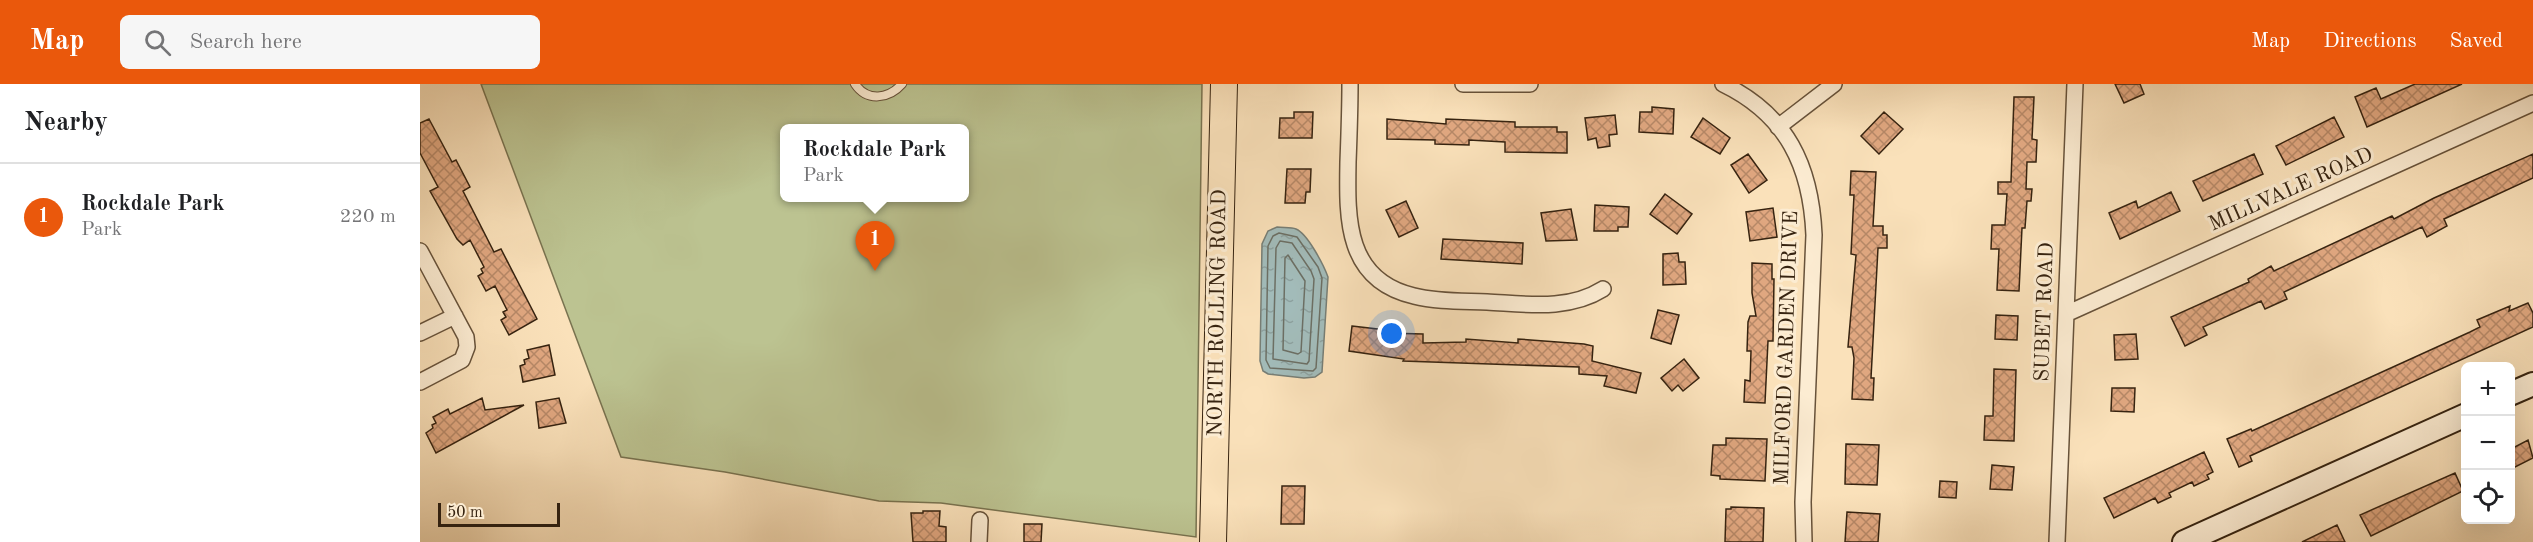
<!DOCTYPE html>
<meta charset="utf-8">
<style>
:root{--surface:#fff;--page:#f6f6f6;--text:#202124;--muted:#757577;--line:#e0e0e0;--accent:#ea580c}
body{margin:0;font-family:"Old Standard TT",serif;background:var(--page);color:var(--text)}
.controls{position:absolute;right:18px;bottom:18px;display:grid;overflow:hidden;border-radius:9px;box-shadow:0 6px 24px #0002}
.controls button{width:54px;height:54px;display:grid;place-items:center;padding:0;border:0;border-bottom:2px solid var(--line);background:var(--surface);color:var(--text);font:30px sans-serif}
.scale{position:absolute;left:18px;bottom:15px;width:122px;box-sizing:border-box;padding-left:6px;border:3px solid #362310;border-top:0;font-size:16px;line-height:21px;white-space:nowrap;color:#362310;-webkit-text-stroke:4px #fcecd2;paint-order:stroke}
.you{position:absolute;left:972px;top:250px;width:21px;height:21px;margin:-15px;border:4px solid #fff;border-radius:50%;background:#1a73e8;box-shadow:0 0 0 9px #1a73e833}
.badge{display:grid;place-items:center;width:39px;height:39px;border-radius:50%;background:var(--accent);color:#fff;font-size:20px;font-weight:700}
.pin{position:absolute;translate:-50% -50px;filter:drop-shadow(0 2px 3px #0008)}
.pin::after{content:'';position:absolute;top:32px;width:21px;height:18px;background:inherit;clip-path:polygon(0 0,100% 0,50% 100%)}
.popup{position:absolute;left:360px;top:40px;width:189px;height:78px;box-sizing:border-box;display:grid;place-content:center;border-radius:9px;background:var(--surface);filter:drop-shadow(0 2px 4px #0005);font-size:20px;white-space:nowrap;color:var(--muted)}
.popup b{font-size:22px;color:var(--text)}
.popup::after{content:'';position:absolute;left:50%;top:100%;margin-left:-12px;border:12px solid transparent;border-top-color:var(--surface)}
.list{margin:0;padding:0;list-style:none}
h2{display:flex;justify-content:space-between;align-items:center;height:78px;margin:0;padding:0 24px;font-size:26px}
h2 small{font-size:20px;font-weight:400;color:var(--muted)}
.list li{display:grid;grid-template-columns:39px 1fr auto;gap:18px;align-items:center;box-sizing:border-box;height:108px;padding:0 24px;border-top:2px solid var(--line)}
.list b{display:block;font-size:22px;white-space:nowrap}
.list p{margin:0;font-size:20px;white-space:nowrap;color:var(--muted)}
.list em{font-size:20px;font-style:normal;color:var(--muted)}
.icon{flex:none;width:33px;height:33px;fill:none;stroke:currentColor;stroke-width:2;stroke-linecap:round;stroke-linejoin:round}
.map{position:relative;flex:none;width:2113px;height:458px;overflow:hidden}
header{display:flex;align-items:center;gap:36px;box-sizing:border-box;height:84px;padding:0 30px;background:var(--accent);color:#fff}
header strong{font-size:28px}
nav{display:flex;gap:33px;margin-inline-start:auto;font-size:21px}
.search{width:420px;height:54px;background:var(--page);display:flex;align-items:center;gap:15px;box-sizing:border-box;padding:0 21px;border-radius:9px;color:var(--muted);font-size:22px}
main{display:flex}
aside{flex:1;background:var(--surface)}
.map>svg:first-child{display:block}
.green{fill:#bcc391;stroke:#797350;stroke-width:1.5;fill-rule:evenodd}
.water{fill:url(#water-ripples);stroke:#777e75;stroke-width:1.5}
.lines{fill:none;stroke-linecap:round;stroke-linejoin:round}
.shore{stroke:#6c6f64;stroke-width:1.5}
.building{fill:url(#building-cross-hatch);stroke:#362310;stroke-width:1.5}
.lane-casing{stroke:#67523a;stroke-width:10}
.street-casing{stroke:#67523a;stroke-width:18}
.secondary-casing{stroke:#362310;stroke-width:26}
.primary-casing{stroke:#362310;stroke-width:28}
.lane{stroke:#fcecd2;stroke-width:8}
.street{stroke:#fcecd2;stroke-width:15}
.secondary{stroke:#fcecd2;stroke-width:22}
.primary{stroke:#fae1ba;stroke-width:26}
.labels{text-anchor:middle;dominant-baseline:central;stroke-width:6;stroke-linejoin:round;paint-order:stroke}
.street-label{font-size:21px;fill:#362310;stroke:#fcecd2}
</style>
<header>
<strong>Map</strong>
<div class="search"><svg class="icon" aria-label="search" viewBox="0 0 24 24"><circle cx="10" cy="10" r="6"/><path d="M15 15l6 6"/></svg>Search here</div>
<nav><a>Map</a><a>Directions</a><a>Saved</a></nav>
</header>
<main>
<aside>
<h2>Nearby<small></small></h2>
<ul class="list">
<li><span class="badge">1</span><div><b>Rockdale Park</b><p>Park</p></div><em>220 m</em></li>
</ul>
</aside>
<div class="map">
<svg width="2113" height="458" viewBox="0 0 2113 458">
<defs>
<pattern id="water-ripples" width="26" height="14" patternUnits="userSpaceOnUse" patternTransform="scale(1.5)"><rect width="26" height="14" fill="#a2bbb9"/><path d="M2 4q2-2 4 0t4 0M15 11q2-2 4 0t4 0" fill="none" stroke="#8ca09e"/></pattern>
<pattern id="building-cross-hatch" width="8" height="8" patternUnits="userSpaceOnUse" patternTransform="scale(1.5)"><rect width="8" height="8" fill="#e0a780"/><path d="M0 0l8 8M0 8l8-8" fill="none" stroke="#b68867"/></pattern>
</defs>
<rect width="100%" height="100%" fill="#fae1ba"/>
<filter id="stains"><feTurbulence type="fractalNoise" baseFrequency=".00333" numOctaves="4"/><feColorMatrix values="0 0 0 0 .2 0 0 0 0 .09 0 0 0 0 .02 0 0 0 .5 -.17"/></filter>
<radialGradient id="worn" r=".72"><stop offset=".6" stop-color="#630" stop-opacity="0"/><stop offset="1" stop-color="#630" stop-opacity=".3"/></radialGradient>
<!-- green -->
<path class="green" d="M61,0H782L776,453L521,419L459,417L305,388L201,373ZM365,45H545V114H365Z"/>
<!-- water -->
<path class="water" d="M857,143C863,144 871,143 876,145C888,150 904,182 908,193L902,288L895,293L884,294L848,290L843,287L840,277L842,160L848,147Z"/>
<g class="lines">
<!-- shore -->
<path class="shore" d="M859,149L877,153L898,183L902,194L896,284L893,287L850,284L846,276L848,162L853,152Z
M860,157L872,159L891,187L894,195L889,277L887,280L853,275L856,164Z
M868,171L885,197L881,268L878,270L863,266L865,174Z"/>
</g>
<!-- building -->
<path class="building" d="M1695,0H1720L1724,10L1704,19Z
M1995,0H2042L1947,43L1935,13L1956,4L1961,15Z
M1594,13H1614L1612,55L1617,56L1616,78H1607L1606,105H1612L1611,117H1607L1605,144H1602L1599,207L1577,206L1579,165H1571L1572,141H1585L1587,110H1578V98H1591Z
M1232,23L1254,25L1253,50L1219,48L1220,28H1232Z
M874,28H893L892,54H859L860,34H874Z
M1464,28L1483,45L1459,70L1441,52Z
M1195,31L1197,50L1189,51L1190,62L1178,64L1176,54L1168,56L1165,34Z
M1914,33L1924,53L1866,81L1856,62Z
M1283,34L1310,54L1300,70L1271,53Z
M9,35L32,78L36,76L50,103L43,107L74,168L81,165L117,235L89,251L81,236L86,233L83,228L87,226L75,202L66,207L58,192L63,189L61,185L64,183L50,156L43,161L37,155L10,107L18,103L0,69V39Z
M967,35L1026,40V35L1095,38V43H1137V48H1147V69L1085,68V58L1049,56V61L1015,60V56L967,55Z
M1328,70L1347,96L1329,109L1311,81Z
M1834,70L1843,90L1783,117L1773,97Z
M2113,70V94L2024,135L2027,142L2007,153L2002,143L1864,208L1867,215L1845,225L1841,217L1783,243L1787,251L1765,262L1751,233L1829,198L1828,195L1851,182L1854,187L1972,132L1974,135L2014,114Z
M867,85H891L890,108H886L885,119H865Z
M1431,87L1456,88L1453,142H1463V151H1467V164H1458L1451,294H1454L1453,316L1432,315L1434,274L1432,263H1428L1436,171L1431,170L1434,111H1430Z
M1751,108L1760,127L1700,155L1689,129L1716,117L1718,124Z
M1245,110L1272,130L1257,150L1230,130Z
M986,117L998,144L979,153L966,126Z
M1175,121L1209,123L1208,143H1198V147H1174Z
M1353,124L1357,153L1330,157L1326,128Z
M1151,125L1157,156L1126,157L1121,129Z
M1023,155L1103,159L1102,180L1021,175Z
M1258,169L1259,178H1265L1266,200L1243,201V170Z
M1332,179L1352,180V195H1354L1353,257H1348L1345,319L1324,318L1325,296L1330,297L1331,267H1327L1328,238L1330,232H1336L1332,209Z
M2108,219L2113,229V243L1830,372L1832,377L1819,383L1807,355L1831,345L1832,347L2050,248L2060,243L2057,236L2090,222L2089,227Z
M1238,226L1259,231L1251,260L1231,254Z
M1576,231L1598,232L1597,256L1575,255Z
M932,242L966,246V249L1003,250V259L1046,258V255L1098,259V255L1164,260L1173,262L1172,277L1221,289L1216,309L1184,302L1187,292L1159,290V283L983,277L984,275L929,267Z
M1716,250L1718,275L1695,276L1694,251Z
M129,261L135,291L103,298L100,282L105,280L104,276L109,274L107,266Z
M1264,275L1279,294L1263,307L1258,301L1252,307L1241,294Z
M1574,285L1596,286L1594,357L1564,356L1565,332H1573Z
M1692,304H1715L1714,328L1691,327Z
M62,314L65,326L104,321L16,369L6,349L13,344L12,341L16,339L13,333L28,325L30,330Z
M139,314L146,339L119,344L116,318Z
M1306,354L1347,355L1345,397L1300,395V392L1291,391L1293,361H1306Z
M2108,356L2113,374L2091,385V365Z
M1426,360L1459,361L1457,401L1425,400Z
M1784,368L1793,388L1787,391L1789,395L1774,402L1772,398L1749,409L1751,413L1738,419L1735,414L1694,434L1684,414Z
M1572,381L1594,383L1592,406L1570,405Z
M2035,389L2043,407L1951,452L1940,431Z
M1520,397L1537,398L1536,414L1519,413Z
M862,402H885L884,440H861Z
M1311,423L1344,424L1343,458H1305L1306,425H1311Z
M503,427H520L519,442L526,443V458H493L491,429H503Z
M1427,428L1460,430L1458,458H1425Z
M604,440H622L621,458H604Z
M1917,441L1925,458H1882Z"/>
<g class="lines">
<!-- lane casing -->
<g class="lane-casing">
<path id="lane" d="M435,0C447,18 469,15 482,0"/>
</g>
<!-- street casing -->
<g class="street-casing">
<path id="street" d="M930,0C930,26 929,52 928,78C927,134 925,196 994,212C1017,218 1043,217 1067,218C1106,220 1148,227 1183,205
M1043,0H1110
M1303,0C1367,31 1391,82 1394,151L1383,418L1384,458
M1358,43L1414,0
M0,167L46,253L47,263L42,276L0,298
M1646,230L2113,19
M0,249L35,232
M559,458L560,436
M1637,458L1655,0"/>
</g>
<!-- secondary casing -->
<g class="secondary-casing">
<path id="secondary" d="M2090,310L2113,300
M1764,458L2046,331"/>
</g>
<!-- primary casing -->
<g class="primary-casing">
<path id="primary" d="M793,458L804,0"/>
</g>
<!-- lane -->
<use href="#lane" class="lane"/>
<!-- street -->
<use href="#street" class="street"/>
<!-- secondary -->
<use href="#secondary" class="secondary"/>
<!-- primary -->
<use href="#primary" class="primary"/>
</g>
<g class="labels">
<!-- street labels -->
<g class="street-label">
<text transform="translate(1871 106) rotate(-24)">MILLVALE ROAD</text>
<text transform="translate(1625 228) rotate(-88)">SUBET ROAD</text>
<text transform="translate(798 229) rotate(-89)">NORTH ROLLING ROAD</text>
<text transform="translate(1367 264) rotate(-88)">MILFORD GARDEN DRIVE</text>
</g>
</g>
<rect width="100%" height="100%" filter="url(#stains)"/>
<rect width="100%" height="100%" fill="url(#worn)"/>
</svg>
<div class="controls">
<button>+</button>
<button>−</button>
<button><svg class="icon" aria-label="locate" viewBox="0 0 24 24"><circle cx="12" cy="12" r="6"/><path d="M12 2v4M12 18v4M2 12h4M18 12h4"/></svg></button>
</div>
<div class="scale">50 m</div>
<div class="you"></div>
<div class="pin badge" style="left:455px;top:187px">1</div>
<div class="popup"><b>Rockdale Park</b>Park</div>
</div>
</main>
